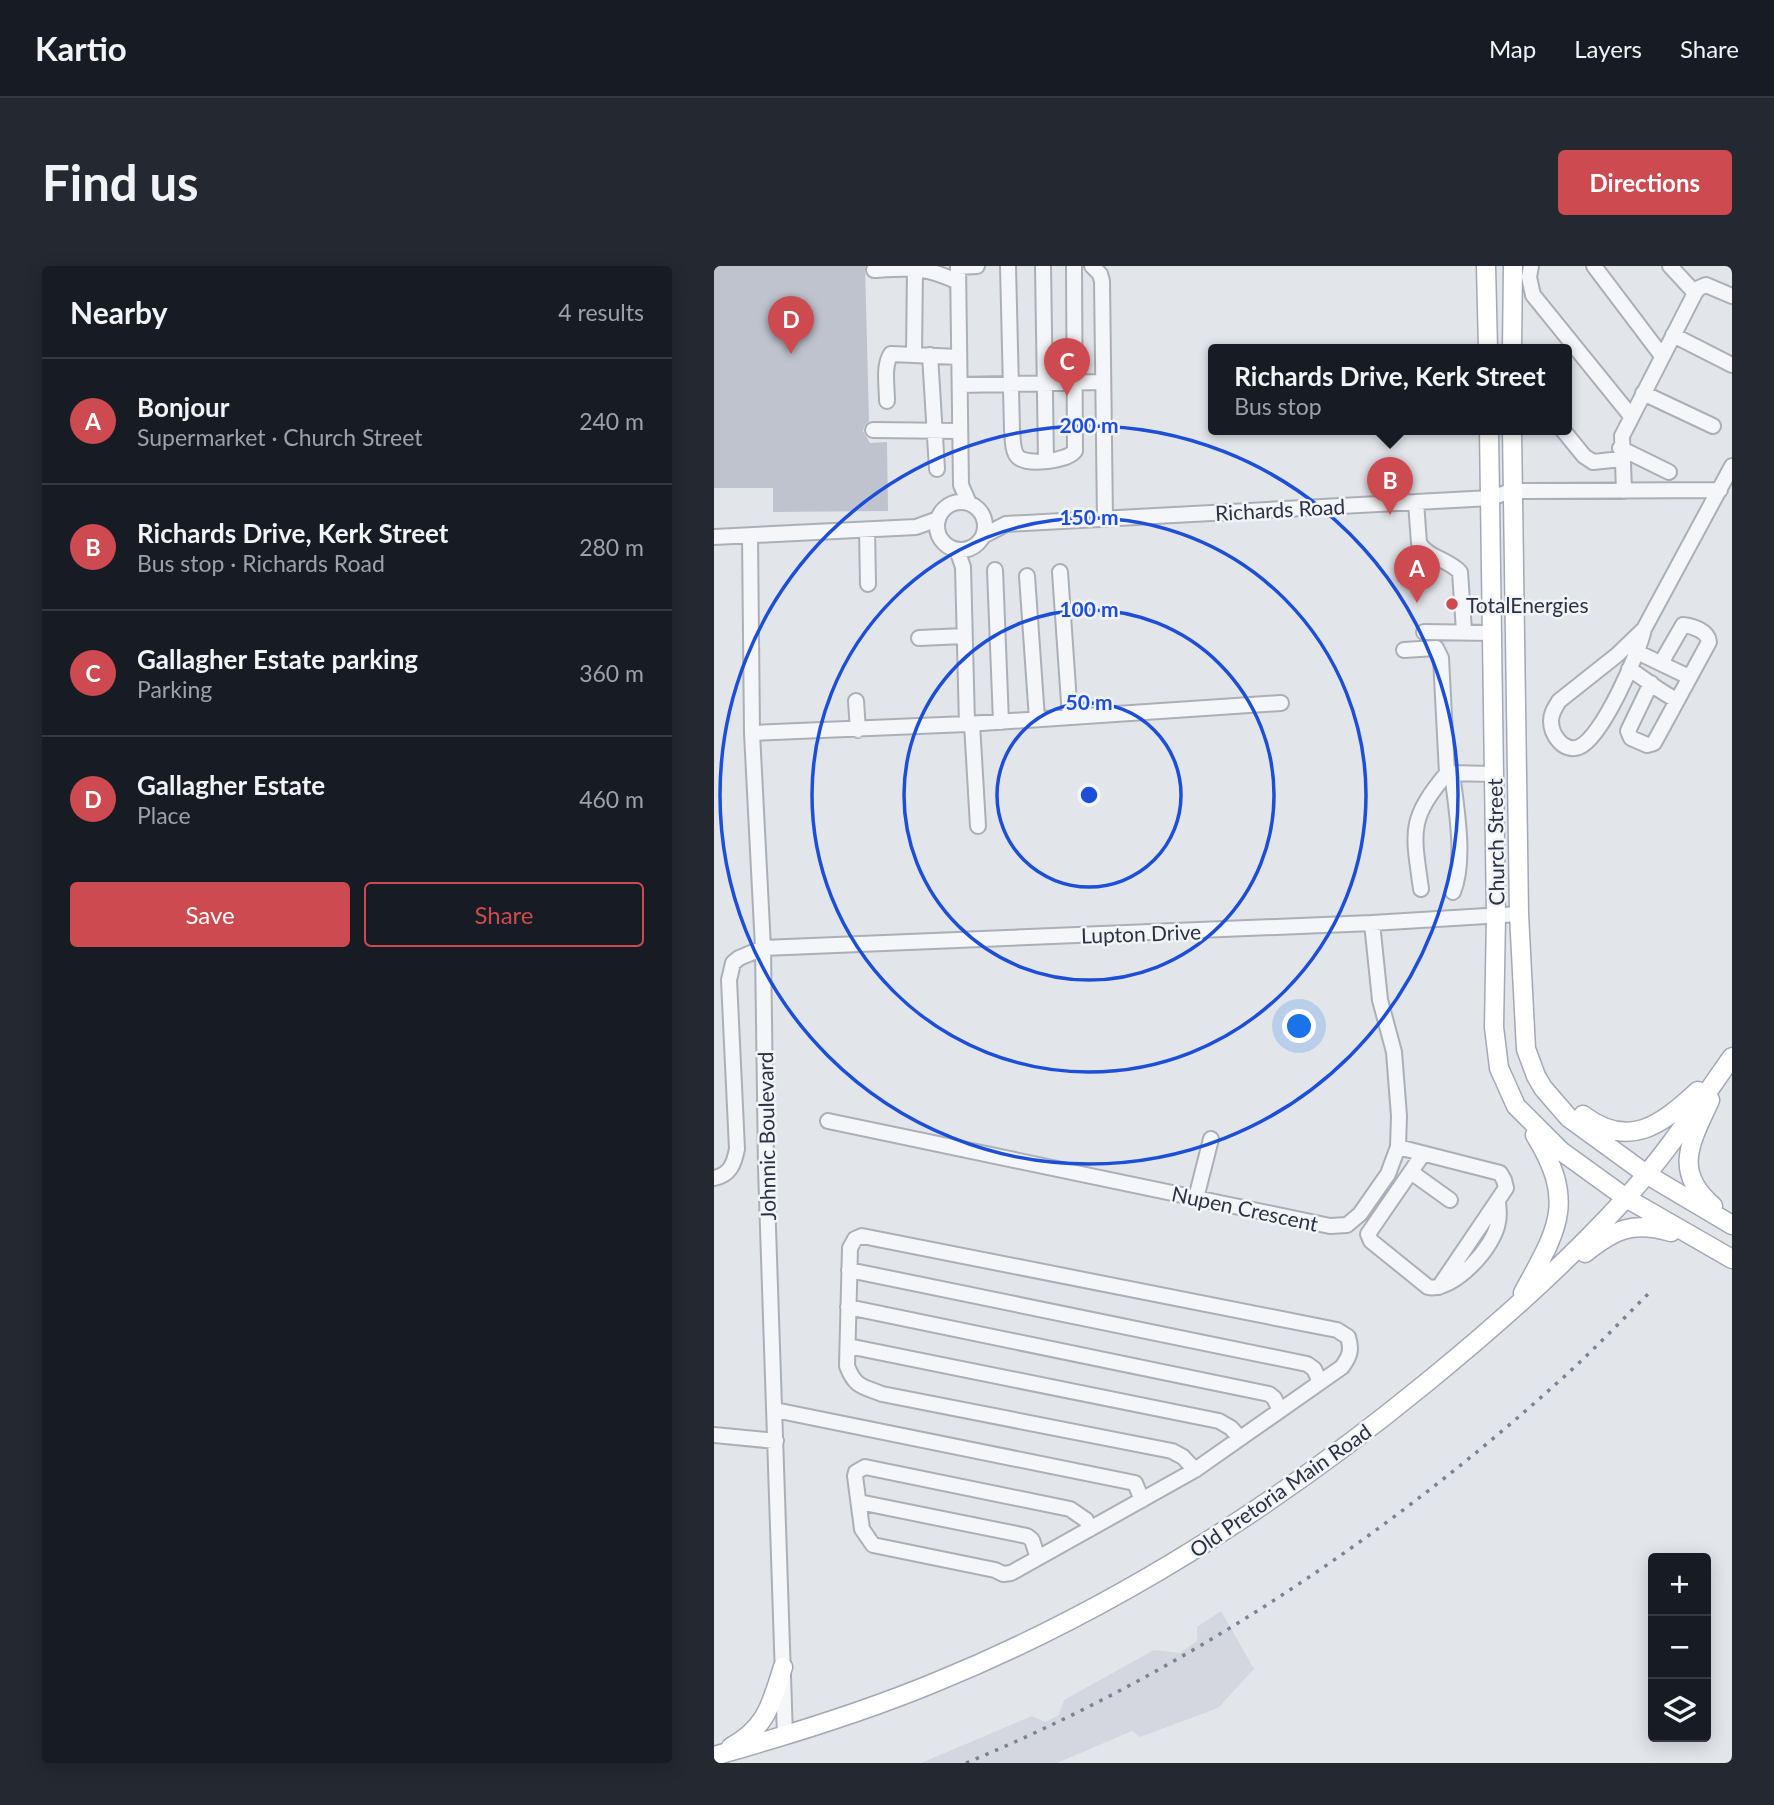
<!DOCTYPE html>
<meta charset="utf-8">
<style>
:root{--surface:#171b24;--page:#242831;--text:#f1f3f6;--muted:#9ea1a6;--line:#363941;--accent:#cd4a50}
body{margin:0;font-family:Lato,sans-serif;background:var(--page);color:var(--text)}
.controls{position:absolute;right:21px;bottom:21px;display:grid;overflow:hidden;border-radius:7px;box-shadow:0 4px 18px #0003}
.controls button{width:63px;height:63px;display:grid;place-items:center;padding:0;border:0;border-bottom:2px solid var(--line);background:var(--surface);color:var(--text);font:35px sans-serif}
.you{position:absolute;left:586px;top:761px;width:24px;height:24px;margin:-18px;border:5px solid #fff;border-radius:50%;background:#1a73e8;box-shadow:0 0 0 10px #1a73e833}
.badge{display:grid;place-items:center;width:46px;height:46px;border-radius:50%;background:var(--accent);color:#fff;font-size:23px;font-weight:700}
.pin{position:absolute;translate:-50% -58px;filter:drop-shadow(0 2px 4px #0008)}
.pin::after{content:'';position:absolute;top:37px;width:24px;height:21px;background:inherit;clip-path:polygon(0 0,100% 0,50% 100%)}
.popup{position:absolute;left:494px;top:78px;width:364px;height:91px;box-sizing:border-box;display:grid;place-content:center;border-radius:7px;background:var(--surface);filter:drop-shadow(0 2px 5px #0005);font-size:23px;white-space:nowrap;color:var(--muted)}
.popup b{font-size:26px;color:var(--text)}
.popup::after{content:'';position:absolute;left:50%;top:100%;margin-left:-14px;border:14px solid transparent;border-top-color:var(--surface)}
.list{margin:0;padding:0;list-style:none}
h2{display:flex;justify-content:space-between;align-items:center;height:91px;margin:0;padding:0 28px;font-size:30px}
h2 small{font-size:23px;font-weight:400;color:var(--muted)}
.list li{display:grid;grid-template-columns:46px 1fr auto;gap:21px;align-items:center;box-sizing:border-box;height:126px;padding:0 28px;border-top:2px solid var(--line)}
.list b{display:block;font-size:26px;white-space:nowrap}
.list p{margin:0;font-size:23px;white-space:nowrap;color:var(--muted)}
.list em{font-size:23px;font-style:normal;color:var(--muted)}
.actions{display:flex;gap:14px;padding:21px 28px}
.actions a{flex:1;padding:16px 0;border:2px solid var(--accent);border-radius:7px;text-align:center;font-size:24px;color:var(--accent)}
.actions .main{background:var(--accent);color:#fff}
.icon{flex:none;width:38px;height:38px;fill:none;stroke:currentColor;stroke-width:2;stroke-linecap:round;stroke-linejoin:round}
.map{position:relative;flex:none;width:1018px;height:1497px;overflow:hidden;border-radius:7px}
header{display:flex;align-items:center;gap:42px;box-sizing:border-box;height:98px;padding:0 35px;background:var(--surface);border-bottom:2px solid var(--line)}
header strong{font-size:33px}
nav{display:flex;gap:38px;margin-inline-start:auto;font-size:24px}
.intro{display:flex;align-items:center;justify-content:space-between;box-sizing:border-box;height:168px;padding:0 42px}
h1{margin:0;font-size:49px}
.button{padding:18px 32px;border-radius:7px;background:var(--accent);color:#fff;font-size:24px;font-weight:700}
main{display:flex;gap:42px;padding:0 42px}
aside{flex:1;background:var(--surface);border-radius:7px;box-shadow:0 4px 18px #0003}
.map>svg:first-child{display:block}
.built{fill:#d4d7df}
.building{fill:#bfc3cd}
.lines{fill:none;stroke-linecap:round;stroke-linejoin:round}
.minor-casing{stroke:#abafb8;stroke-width:18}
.major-casing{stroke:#a2a8b6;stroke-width:21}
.minor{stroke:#f5f6f9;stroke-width:14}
.major{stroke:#fff;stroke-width:18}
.rail{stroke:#7c8394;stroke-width:3.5;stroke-dasharray:3.5 7;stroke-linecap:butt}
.ring{fill:none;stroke:#1d4ed8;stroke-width:3.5}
.poi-dot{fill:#cd4a50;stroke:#f2f4f8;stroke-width:2.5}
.labels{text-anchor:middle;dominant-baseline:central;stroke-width:5;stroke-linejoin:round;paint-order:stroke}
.street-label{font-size:21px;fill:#2a3142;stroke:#f2f4f8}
.poi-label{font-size:21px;fill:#2a3142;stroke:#f2f4f8;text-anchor:start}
.centre{fill:#1d4ed8;stroke:#f2f4f8;stroke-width:3.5}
.ring-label{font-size:21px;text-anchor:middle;font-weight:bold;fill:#1d4ed8;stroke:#f2f4f8;stroke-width:5;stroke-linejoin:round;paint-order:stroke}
</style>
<header>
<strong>Kartio</strong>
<nav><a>Map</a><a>Layers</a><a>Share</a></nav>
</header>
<div class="intro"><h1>Find us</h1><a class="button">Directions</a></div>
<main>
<aside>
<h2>Nearby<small>4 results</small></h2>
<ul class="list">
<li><span class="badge">A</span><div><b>Bonjour</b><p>Supermarket · Church Street</p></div><em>240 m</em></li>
<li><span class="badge">B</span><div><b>Richards Drive, Kerk Street</b><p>Bus stop · Richards Road</p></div><em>280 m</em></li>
<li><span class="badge">C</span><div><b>Gallagher Estate parking</b><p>Parking</p></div><em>360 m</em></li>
<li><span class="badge">D</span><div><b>Gallagher Estate</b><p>Place</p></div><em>460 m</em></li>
</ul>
<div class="actions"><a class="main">Save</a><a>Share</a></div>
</aside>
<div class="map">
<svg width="1018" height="1497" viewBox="0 0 1018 1497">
<rect width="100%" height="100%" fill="#e2e5ea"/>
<!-- built -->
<path class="built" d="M507,1345L540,1403L504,1442L426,1471L418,1465L343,1497H207L318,1450L331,1456L345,1449L350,1434L440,1384L466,1387L483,1375V1361Z"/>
<!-- building -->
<path class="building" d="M0,0H151L155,155L151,159L149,165L156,177L173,176L174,245L59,246V222H0Z"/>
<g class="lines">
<!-- minor casing -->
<g class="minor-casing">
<path id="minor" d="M244,0L247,219L255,237
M294,0L298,164C299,172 298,185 304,191C314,200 353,195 361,185L360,0
M329,0L332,194
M378,0L386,8L388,15L391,253
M817,0L815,11L819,29L917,150
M880,0L948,90
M956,0L981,27
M244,1L263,0
M201,2L200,89L245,91
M160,4C195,2 212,0 244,16
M959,69L1018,99
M216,89L223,203
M246,119L388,116
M929,127L999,160
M173,135C173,120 169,100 177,88L200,89
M848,163L870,190L879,196L908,193
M159,164L246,165
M906,182L955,206
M910,225L908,170L981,27L985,22L992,19L1018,30
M702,236L705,277C714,292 734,293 746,306L750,365
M223 260a24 24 0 1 1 48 0a24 24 0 1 1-48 0Z
M153,264L154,318
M36,270L38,467L49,682L52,902L71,1470
M269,270L292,258L777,232L797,225L1006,224
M0,271L202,261L224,253
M243,284L249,301L253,458
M281,304L287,456
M346,306L356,451
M313,310L323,453
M930,363L903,389L845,435C841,442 837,447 837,455C837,469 850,487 865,481C888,472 925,387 930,363L1018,200
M710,366L778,367
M205,372L250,370
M690,384L722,382L727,392L733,507C694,554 699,565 707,623
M923,386L975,411
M915,403C932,413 945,426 963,434
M937,417L914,465L917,472L933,479L940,477L995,376C994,365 979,360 969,359L947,397
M142,435L144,464
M258,458L264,560
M38,467L253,458L567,437
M733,507L780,508
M738,507C742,540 752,595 739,626
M114,855L616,960L633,959L646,948L674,908L684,881L685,850L680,786L666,734L658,657
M684,881L786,907L790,914L792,922L725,1021
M709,888L654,968L657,975L714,1021C740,1026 781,980 784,956C786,949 784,941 784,934
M697,906L736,934
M0,912C16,909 20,898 23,883L15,714L19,697L25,692L49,682L658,657L805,648
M482,932L497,873
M135,1004L593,1098L600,1103L606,1116
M134,1041L555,1128L560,1132L566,1144
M134,1080L505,1155L517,1162L526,1172
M61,1144L421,1217L428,1234
M0,1169L62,1175
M145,1236L313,1270L318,1274L324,1292
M376,1263L372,1254L356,1243L151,1201L142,1206L141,1210L148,1263L159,1279L281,1304L289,1308L297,1307L481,1204L628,1101C636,1090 638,1084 634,1071L623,1064L148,970L141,973L136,982L133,1100C141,1121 148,1120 168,1128L458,1185L469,1191L481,1204"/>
</g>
<!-- major casing -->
<g class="major-casing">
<path id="major" d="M772,0L774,83
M798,83L799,0
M775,163L782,650L780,761L785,802L802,840L847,885L912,932L1018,993
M798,163L805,648L812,783L822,810L829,822L855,852L932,908L1018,959
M996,834C977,876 958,905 999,940
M869,849C915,884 947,859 984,825
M871,987C901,963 919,955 957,966
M809,1027C843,964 863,937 821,869
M17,1481C53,1461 57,1438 69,1401
M0,1490C75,1469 150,1446 222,1416C401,1343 563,1239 712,1117C782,1060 850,1000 911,933C951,890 984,839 1018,791"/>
</g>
<!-- minor -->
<use href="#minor" class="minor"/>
<!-- major -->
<use href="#major" class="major"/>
<!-- rail -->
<path class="rail" d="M252,1497C467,1408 670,1273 843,1117C876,1088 907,1055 938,1024"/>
</g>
<!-- distance rings -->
<g class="ring">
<circle cx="375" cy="529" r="92"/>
<circle cx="375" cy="529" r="185"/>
<circle cx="375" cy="529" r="277"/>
<circle cx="375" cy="529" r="369"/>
</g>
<!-- markers -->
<circle class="poi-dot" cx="738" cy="338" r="7"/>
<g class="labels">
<!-- street labels -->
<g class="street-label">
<text transform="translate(566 243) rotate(-3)">Richards Road</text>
<text transform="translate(781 576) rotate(-91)">Church Street</text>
<text transform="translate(427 667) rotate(-2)">Lupton Drive</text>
<text transform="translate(52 870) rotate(-91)">Johnnic Boulevard</text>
<text transform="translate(531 942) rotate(12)">Nupen Crescent</text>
<text transform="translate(566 1224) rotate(-35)">Old Pretoria Main Road</text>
</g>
<!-- poi labels -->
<g class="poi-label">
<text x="752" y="338">TotalEnergies</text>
</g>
</g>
<circle cx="375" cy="529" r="10" class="centre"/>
<g class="ring-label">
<text x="375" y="167">200 m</text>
<text x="375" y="259">150 m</text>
<text x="375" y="351">100 m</text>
<text x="375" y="444">50 m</text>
</g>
</svg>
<div class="controls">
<button>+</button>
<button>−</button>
<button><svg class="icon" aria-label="layers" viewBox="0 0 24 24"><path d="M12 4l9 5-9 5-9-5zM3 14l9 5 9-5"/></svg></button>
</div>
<div class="you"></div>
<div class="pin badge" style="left:703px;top:337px">A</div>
<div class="pin badge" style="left:676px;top:249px">B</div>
<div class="popup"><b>Richards Drive, Kerk Street</b>Bus stop</div>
<div class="pin badge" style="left:353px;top:130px">C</div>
<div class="pin badge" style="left:77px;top:88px">D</div>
</div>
</main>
